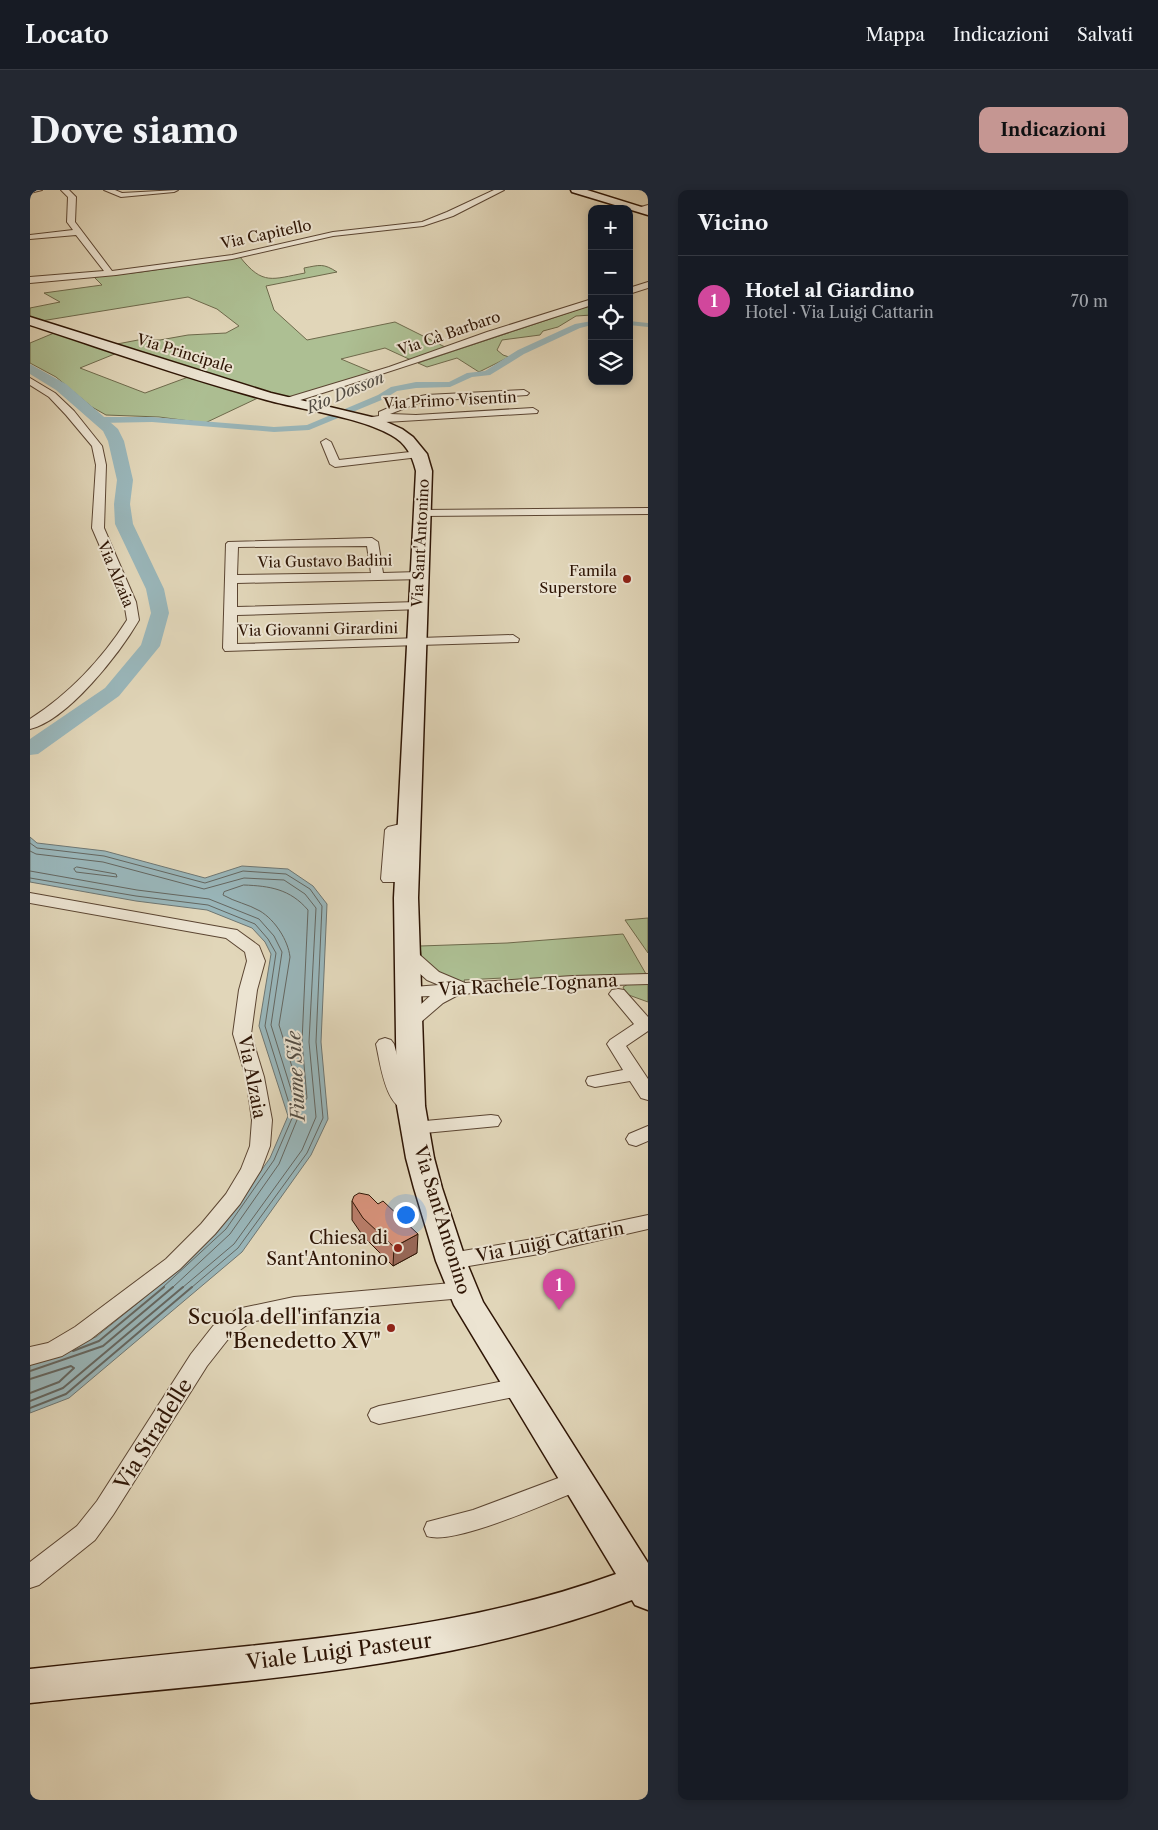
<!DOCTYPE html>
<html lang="it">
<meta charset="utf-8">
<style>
:root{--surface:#171b24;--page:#242831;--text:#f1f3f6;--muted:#9ea1a6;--line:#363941;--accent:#c59692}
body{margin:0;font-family:"Libre Caslon Text",serif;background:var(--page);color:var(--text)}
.controls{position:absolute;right:15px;top:15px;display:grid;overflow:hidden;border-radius:10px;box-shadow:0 2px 8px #0003}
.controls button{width:45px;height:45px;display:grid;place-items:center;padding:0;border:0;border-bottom:1px solid var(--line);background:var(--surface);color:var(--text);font:25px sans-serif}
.you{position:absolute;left:375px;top:1024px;width:18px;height:18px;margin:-12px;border:4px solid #fff;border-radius:50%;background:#1a73e8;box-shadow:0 0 0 8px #1a73e833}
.badge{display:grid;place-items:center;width:32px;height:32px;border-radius:50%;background:var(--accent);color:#fff;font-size:16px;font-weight:700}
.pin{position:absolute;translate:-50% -41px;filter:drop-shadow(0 1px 2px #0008)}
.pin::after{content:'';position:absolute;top:26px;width:18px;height:15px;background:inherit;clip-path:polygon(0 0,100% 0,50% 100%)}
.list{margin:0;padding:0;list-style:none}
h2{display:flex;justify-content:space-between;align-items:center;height:65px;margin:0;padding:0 20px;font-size:21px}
h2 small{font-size:16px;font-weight:400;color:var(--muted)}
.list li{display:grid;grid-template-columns:32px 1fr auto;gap:15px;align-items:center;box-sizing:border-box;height:90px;padding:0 20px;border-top:1px solid var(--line)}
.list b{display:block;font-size:19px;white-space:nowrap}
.list p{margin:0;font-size:16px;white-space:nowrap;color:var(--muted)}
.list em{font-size:16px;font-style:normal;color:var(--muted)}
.icon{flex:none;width:28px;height:28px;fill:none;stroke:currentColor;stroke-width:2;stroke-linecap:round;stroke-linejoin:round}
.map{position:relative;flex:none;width:618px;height:1610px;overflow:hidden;border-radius:10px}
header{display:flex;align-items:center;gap:30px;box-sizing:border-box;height:70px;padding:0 25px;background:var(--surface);border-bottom:1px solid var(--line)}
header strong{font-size:24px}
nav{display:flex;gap:28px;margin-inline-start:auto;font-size:18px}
.intro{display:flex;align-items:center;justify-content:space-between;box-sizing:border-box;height:120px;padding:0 30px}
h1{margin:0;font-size:35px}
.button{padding:12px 22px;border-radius:10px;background:var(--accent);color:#111;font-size:18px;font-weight:700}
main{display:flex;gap:30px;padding:0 30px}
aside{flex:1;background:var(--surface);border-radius:10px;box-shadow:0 2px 8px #0003}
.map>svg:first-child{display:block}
.green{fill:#adbf93;stroke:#6e6a4c}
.water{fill:#99b6ba;stroke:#6e7672}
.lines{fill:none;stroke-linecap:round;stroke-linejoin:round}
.shore-far1{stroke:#646660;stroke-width:1}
.shore{stroke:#646660;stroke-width:2}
.canal{fill:#99b6ba;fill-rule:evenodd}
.river{fill:#99b6ba;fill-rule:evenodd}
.street-casing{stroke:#5b4532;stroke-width:2}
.secondary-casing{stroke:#2e1505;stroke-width:3}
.street{fill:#ece4d2;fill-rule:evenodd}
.secondary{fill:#ece4d2;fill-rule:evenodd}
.wall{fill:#ba7e6b;stroke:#2e1505}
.shaded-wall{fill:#976757;stroke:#2e1505}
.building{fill:#d8937c;stroke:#2e1505}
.poi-dot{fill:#8f2418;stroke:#ece4d2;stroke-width:2}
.labels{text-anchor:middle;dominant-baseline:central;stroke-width:4;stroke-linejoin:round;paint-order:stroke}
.far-street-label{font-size:15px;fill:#2e1505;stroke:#ece4d2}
.far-poi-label{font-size:15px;fill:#2e1505;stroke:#ece4d2;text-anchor:end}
.far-water-label{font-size:16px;font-style:italic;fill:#534d44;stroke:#ece4d2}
.street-label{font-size:18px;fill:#2e1505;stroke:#ece4d2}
.poi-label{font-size:18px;fill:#2e1505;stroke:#ece4d2;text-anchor:end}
.water-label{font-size:19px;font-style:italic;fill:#534d44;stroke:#ece4d2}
.near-poi-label{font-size:21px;fill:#2e1505;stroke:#ece4d2;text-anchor:end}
.near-street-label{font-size:21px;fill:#2e1505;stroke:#ece4d2}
</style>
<header>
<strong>Locato</strong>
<nav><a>Mappa</a><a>Indicazioni</a><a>Salvati</a></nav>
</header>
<div class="intro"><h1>Dove siamo</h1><a class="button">Indicazioni</a></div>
<main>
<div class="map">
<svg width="618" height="1610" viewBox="0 0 618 1610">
<rect width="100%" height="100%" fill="#e1d6b9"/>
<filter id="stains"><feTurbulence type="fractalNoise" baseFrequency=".004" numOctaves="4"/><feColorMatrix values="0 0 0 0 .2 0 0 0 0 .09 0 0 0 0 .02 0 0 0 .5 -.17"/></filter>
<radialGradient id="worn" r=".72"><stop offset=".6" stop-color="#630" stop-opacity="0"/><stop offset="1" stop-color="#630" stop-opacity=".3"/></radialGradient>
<!-- green -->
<path class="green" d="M210,67C233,96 242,89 275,83L274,78C290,75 293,73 307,82L236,96L244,120L277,150L365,132L417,158L381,170L355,158L311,169L342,182L258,208L82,155L108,150H130L158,145L196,143L209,136L187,119L158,107L11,131L0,129V118L30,112L14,103L72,95L64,87L111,82Z
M562,115V125L546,126L528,137L513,141L510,145L472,150L467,160L473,165L479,167L449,182L427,168L397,177L388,173Z
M24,143L87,163L50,178L115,203L161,186L230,207L175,233L129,227L76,225L62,217L26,187L0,173V153Z
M618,728V763L595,730Z
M593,744L616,784L474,791L473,788L434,790L435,793L414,788L392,771L390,756L477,753Z
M598,794H618V812L596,804L593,797Z"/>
<!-- water -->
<path class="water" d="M0,647L7,653L75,661L175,688L212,676L258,679L283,696L297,714L291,852L298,929L281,965L212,1062L39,1208L0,1223V1171L66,1147L114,1108L192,1036L240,968L258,926L229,836L241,764L235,752L222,738L177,720L106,711L0,692Z"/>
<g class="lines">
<!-- shore-far1 -->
<path class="shore-far1" d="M0,653L7,658L74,666L175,693L213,681L256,684L280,699L292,716L286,852L293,928L277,963L208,1058L161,1098
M0,661L6,664L73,672L174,699L214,688L254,690L275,704L286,718L279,852L286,927L272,960L204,1054L152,1098
M47,677L86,684L87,687L46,682L44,679Z
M0,681L107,700L179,709L229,729L244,746L252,762L241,835L269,925L249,974L200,1044L142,1098
M0,688L106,706L178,715L225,734L238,749L246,763L235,836L263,926L244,970L196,1039L132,1098
M214,695C240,696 260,699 278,720L272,852L277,908L275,911L272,909L249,835L260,767C258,750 245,730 230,721C218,714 205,712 193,705L194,702Z"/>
<!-- shore -->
<path class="shore" d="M43,1161L69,1151L134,1097
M0,1181L73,1156L143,1097
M0,1189L41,1176L44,1178L29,1192L0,1203
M0,1211L33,1198L153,1097
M0,1218L36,1204L162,1097"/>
<!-- canal -->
<path class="canal" d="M562,131V135L550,138L494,164L460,185L442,187L420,197L386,198L367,201L354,209L279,240L244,242L122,232L69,233L65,230L69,227H122L244,237L277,235L348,205L361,197L386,192H419L437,183L455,181L488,160L545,134Z
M599,131L618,133V137L599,135Z"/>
<!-- river -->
<path class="river" d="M0,174L36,194L88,239L94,251L103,290L100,314L103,334L134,399L139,423L130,456L89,506L8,564L0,565V549L75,498L111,455L121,423L116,399L85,334L84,314L87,290L78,251L73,241L26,200L0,184Z"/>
<!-- street casing -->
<g class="street-casing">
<path id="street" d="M0,0H12L0,3Z
M31,0H39L46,7L45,32L82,81L202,65L303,42L392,32L417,22L464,0H474L423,26L393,36L303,46L202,69L86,85L0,93V87L74,81L46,45L0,49V45L43,40L37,32L38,7Z
M74,0H85L92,3L148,0L144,2L91,7Z
M618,15V19L608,21L604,19Z
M618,92V98L599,104V98Z
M562,109V115C461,147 362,182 261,213H253L252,211L253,209L359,177L457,142Z
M0,188L25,203L44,221L72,256L76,275L74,338L106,412L109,430C90,463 38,530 0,539V529C39,504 72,469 97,430L94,412L62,338L66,275L62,256L36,225L19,207L0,195Z
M494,200L499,203L497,205L396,211L388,213L360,224L386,225L503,218L508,221L507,223L339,233L334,230L335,228L349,226V222L381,208L396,205Z
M296,249L301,252L309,270L389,261L394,264L389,267L305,277L300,274L291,252Z
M618,318V324L392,326L386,323L392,320Z
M342,348L348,352L353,383L389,382L393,383L395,386L393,389L207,393V417L388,412L392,413L394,416L392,419L207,425V454L483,445L489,449L488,452L195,461L193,458L196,354L198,352ZM337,356L341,383L207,385L208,357Z
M379,632L384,634L387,637L384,640L370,643L367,689L365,692H353L351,689L355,640L358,637Z
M0,703L201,739L207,740L229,756L235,771L227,800L221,844L234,887L242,930L240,956L231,980L210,1014L185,1044L150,1079L61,1149L32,1166L0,1175V1157L18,1153L45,1137L136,1069L171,1034L196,1004L211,979L220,956L222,930L216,887L203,844L209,800L217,771L215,762L196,748L0,713Z
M376,757L382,758L409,782L435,793L543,786L618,784V794L543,796L430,804L413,813L384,838L378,840L372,838L369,834L400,806L377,807L371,806L368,802L371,798L409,795L397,790L370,766L368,762L370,758Z
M588,799L594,800L618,827V841L596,856L618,889V910L611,908L600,891L565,897L558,895L556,891L558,887L593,880L577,854L580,850L604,834L579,804L582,800Z
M355,848L361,850L364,854L377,903L390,916L388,920C356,929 351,875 346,854L349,850Z
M461,925L468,926L471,931L468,936L384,944L377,943L374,938L377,933L384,932Z
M618,936V951L606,956L599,954L596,949L599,944Z
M618,1025V1039L509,1064L421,1079L414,1076L411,1071L414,1066L421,1063L509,1048Z
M433,1092L441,1094L444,1100L441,1106L433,1108L264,1123L221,1132L199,1148L177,1176L83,1325L65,1350L9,1395L0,1398V1372L47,1336L67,1311L161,1164L183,1136L207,1119L264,1107Z
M489,1188L497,1191L500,1197L497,1203L489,1206L349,1234L341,1231L338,1225L341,1219L349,1216Z
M547,1281L555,1284L559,1291L555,1298C524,1310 425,1356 397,1346L394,1339L397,1332L443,1320Z"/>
</g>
<!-- secondary casing -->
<g class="secondary-casing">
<path id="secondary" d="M541,0H557L618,19V25L542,2Z
M0,127L241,203L350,229L372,239L383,247L397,264L402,281L388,708L395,916L404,968L412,998L436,1071L453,1112L618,1373V1420L605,1415L602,1410C410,1482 202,1491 0,1513V1479C73,1471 146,1463 219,1456C343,1443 468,1427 586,1384L424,1115L406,1071L384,998L376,968L367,916L364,708L386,281C382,265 376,253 361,245C327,226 271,220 233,209C154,188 77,160 0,135Z"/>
</g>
<!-- street -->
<use href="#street" class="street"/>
<!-- secondary -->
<use href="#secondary" class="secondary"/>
</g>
<!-- wall -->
<path class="wall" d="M322,1011L348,1014L387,1063L363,1076L333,1046L322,1030Z"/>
<!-- shaded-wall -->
<path class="shaded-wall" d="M388,1044L387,1063L363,1076L364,1057Z"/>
<!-- building -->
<path class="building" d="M329,1003L339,1005L348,1014L353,1011L388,1044L364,1057L333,1028L322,1011L324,1006Z"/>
<!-- markers -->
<g class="poi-dot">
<circle cx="597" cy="389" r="5"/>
<circle cx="368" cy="1058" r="5"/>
<circle cx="361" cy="1138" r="5"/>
</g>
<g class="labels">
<!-- far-street labels -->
<g class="far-street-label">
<text transform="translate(236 44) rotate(-12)">Via Capitello</text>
<text transform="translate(419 143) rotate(-19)">Via Cà Barbaro</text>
<text transform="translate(155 163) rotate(17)">Via Principale</text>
<text transform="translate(420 210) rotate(-3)">Via Primo Visentin</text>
<text transform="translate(390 353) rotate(-87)">Via Sant'Antonino</text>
<text transform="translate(295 371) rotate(-1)">Via Gustavo Badini</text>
<text transform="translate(86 384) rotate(67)">Via Alzaia</text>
<text transform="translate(288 439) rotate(-1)">Via Giovanni Girardini</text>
</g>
<!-- far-poi labels -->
<g class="far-poi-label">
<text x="587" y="380">Famila<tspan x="587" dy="17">Superstore</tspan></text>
</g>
<!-- far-water labels -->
<g class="far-water-label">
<text transform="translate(315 202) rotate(-23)">Rio Dosson</text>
</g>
<!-- street labels -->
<g class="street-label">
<text transform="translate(498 795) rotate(-3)">Via Rachele Tognana</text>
<text transform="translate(222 887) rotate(79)">Via Alzaia</text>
<text transform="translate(412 1030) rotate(73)">Via Sant'Antonino</text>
<text transform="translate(520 1052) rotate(-11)">Via Luigi Cattarin</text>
</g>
<!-- poi labels -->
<g class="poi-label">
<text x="358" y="1048">Chiesa di<tspan x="358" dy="21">Sant'Antonino</tspan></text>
</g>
<!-- water labels -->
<g class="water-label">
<text transform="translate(266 886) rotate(-93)">Fiume Sile</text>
</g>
<!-- near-poi labels -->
<g class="near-poi-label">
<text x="351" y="1126">Scuola dell'infanzia<tspan x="351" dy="24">"Benedetto XV"</tspan></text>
</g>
<!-- near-street labels -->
<g class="near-street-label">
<text transform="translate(123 1244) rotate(-58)">Via Stradelle</text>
<text transform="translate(309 1461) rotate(-7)">Viale Luigi Pasteur</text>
</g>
</g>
<rect width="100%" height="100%" filter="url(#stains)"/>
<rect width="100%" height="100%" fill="url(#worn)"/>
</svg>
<div class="controls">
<button>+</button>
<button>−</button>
<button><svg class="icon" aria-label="locate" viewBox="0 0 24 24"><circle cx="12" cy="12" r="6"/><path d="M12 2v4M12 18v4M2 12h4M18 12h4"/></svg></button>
<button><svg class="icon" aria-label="layers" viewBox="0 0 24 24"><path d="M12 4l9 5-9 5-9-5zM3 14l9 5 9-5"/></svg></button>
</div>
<div class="you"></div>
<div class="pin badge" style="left:529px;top:1120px;background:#d1479c">1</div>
</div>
<aside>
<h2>Vicino<small></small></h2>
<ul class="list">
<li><span class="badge" style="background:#d1479c">1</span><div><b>Hotel al Giardino</b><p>Hotel · Via Luigi Cattarin</p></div><em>70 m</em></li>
</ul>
</aside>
</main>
